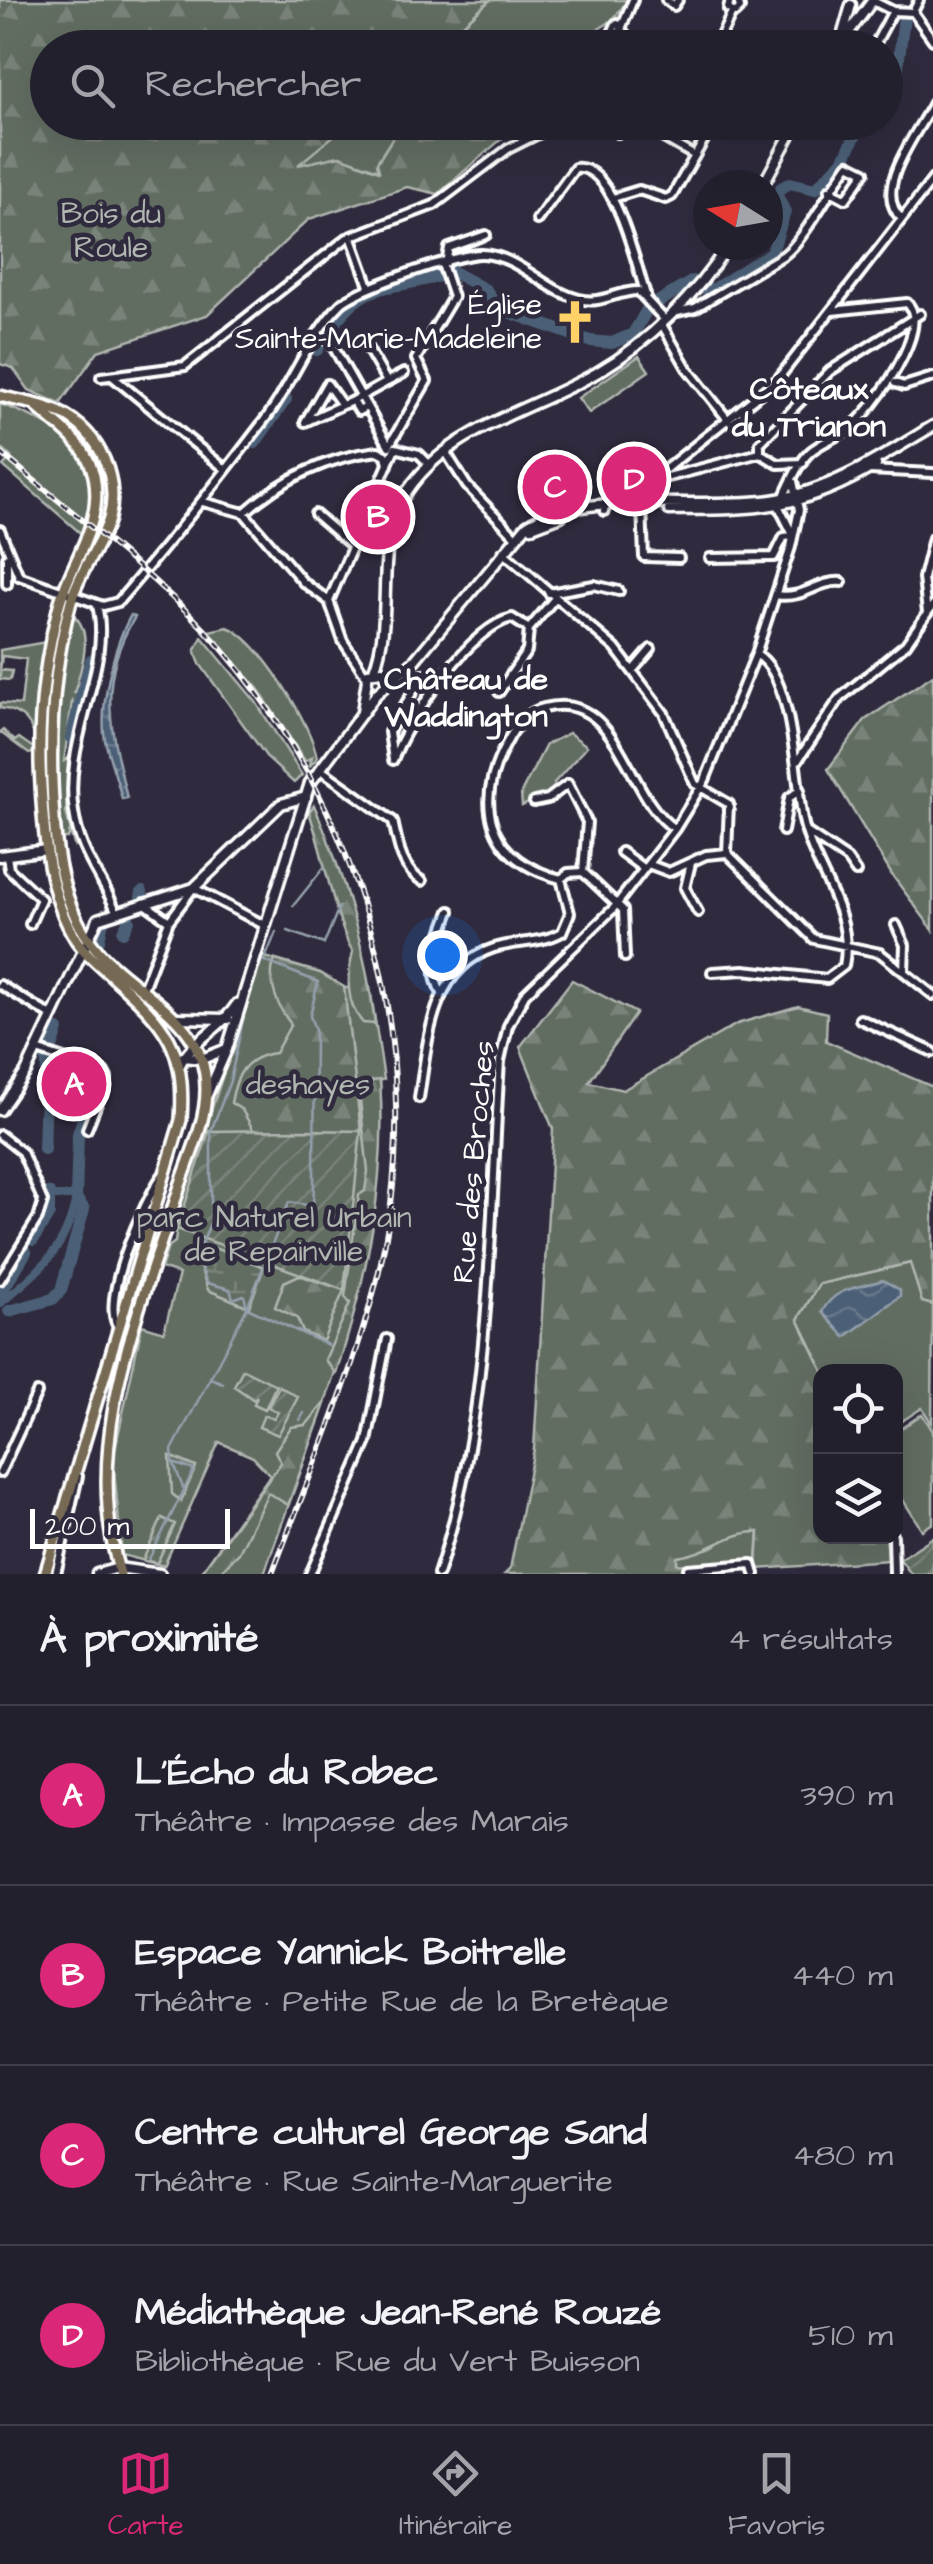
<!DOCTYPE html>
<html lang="fr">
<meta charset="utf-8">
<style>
:root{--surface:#23202e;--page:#2f2d3a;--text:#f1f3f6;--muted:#a3a3aa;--line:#403e4a;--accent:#db2777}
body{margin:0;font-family:"Architects Daughter",sans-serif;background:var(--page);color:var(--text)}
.controls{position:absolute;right:30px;bottom:30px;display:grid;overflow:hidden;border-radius:20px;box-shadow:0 10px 40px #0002}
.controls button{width:90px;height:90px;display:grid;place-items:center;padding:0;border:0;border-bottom:2px solid var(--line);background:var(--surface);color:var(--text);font:50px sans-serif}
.compass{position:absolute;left:693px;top:170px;width:90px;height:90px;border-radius:50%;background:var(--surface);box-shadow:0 10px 40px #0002;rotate:281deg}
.scale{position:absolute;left:30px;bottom:25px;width:200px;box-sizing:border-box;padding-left:10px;border:5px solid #fff;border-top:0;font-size:28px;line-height:35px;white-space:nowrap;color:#fff;-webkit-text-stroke:8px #2f2a3d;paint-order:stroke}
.you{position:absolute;left:442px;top:955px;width:35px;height:35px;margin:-25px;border:8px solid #fff;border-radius:50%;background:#1a73e8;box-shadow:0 0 0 15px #1a73e833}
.badge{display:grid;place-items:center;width:65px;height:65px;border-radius:50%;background:var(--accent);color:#fff;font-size:32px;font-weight:700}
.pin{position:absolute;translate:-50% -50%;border:5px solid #fff;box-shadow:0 2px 10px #0006}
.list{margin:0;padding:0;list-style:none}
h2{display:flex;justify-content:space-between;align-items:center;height:130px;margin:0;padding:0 40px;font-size:42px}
h2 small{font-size:32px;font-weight:400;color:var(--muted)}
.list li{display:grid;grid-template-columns:65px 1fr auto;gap:30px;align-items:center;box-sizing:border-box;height:180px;padding:0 40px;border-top:2px solid var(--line)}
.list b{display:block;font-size:38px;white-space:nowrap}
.list p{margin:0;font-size:32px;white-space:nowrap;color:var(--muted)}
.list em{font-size:32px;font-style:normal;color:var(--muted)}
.icon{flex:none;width:55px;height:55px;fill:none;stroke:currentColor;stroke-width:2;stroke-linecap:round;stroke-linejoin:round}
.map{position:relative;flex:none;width:933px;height:1574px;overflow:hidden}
.search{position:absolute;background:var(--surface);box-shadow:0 10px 40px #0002;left:30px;right:30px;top:30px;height:110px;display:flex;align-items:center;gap:25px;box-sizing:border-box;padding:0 35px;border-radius:55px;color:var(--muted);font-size:38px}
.sheet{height:850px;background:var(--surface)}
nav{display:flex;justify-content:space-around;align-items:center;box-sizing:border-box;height:140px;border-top:2px solid var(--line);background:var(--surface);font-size:28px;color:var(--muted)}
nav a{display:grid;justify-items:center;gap:5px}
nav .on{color:var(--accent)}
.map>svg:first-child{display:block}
.green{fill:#626d62;stroke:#b0b6b0;stroke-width:2.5}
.forest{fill:url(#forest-firs);stroke:#b0b6b0;stroke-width:2.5}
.wetland{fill:url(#wetland-marsh);stroke:#b0b6b0;stroke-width:2.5}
.garden{fill:url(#garden-furrows);stroke:#b0b6b0;stroke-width:2.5}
.water{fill:url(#water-waves);stroke:#94a0ad;stroke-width:2.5}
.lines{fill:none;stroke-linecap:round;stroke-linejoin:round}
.stream{stroke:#94a0ad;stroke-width:2.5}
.canal{stroke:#4c6077;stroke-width:8}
.river{stroke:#4c6077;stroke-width:12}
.street-casing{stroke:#fff;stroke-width:14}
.secondary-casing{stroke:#fff;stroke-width:15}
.primary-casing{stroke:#fff;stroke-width:16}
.street{stroke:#2f2a3d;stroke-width:6}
.secondary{stroke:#2f2a3d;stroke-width:8}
.primary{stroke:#776a54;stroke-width:9}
.rail-casing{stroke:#fff;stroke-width:6}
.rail{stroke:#2f2a3d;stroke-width:2.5;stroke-dasharray:8;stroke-linecap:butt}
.labels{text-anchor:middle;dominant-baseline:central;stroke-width:9;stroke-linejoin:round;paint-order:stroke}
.park-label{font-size:30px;fill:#b0b6b0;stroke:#2f2a3d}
.poi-label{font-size:30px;fill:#fff;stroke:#2f2a3d;text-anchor:end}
.street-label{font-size:30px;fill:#fff;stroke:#2f2a3d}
.neighbourhood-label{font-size:32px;font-weight:bold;fill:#fff;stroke:#2f2a3d}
</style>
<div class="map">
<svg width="933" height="1574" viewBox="0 0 933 1574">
<defs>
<pattern id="forest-firs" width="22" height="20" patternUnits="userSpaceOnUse" patternTransform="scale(2.5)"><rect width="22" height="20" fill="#626d62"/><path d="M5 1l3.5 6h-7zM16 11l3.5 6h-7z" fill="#7a837a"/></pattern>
<pattern id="wetland-marsh" width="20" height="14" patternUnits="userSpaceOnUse" patternTransform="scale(2.5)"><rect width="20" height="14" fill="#626d62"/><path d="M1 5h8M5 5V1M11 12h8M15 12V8" fill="none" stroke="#7a837a"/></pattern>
<pattern id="garden-furrows" width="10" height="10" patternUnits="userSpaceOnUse" patternTransform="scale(2.5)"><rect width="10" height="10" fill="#626d62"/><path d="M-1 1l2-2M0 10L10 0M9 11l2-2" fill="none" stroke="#7a837a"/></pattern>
<pattern id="water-waves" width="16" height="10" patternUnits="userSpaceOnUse" patternTransform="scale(2.5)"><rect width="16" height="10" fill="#4c6077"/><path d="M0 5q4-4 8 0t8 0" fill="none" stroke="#67788b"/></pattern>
</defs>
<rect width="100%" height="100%" fill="#2f2a3d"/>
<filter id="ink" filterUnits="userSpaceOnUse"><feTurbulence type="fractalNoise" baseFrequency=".01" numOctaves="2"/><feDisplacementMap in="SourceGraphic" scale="20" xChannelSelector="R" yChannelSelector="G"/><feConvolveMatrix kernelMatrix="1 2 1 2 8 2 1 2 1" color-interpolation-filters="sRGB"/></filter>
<g filter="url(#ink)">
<!-- green -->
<path class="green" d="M490,0H627C607,34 596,24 571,47L437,48Z
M349,123H402L377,162L381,171L339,156L296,166Z
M639,356L649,371L589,413L578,398Z
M0,404C69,427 106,460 85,537L3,466L11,457L0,447Z
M72,614C96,632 80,671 74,694L83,678L76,706L72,701L64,761L68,758L66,812L75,848L70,831L68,838H60C52,762 58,689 72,614Z
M227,627C258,636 313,727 317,758L309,767L312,757L305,761L259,690L209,631Z
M202,637L256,702L302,775L294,783L268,759L200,664L195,651Z
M46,642L36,752L29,754L0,732L3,730L15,741L19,738L35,749C36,724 22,711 0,708V703L21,705L26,659L2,656L0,670L12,671L10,680L0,679V650Z
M569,733L587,746L554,783L556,789L522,806L521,793L546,745Z
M262,956L320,973L345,988L370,987L384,1079L380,1081C391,1255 320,1413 264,1574H200L270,1475L253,1457L219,1442L164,1566L122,1555L113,1459L142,1325L164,1332L179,1274L161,1268L168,1247L175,1242L179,1209Z
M911,1263L922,1301L933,1305L932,1424L922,1408L896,1425V1371H823L798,1319L819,1284Z
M922,1414L933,1431V1523L922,1530L896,1489V1432Z
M737,1532H759L757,1560L677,1565V1557L712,1547Z"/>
<!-- forest -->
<path class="forest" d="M0,0H490L437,47L48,48V122L349,123L298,165L340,156L379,171L377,163L402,123H520L438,194L407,187L309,219L207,315L98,351L60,404L29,390L13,368L0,364Z
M933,675V930L892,875L828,769L865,720Z
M314,805C345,877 365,946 375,1024L363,1023C345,1003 347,977 353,951C339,934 320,842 309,812Z
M275,960L320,973L344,987L361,1131L255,1133L242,1110L231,1103C236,1074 245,1057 275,1053L291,1024C278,1009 266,979 275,960Z
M572,980L636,1013L589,1082L623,1090L737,1024L798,1006L827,1013L826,1041L933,1087V1305L922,1302L910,1263L819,1284L798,1319L823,1371L820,1536L886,1537L889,1560L757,1569L759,1532C729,1531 708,1554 677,1557V1564L684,1565V1574H505L510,1569L534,1449L553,1129L520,1047Z
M380,1080C387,1181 367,1279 336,1374L325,1360L350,1303L345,1297L359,1195L365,1191L368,1171L358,1083Z
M299,1275L344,1290L323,1341L303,1332L297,1318L275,1307L284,1282Z
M326,1401L288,1505L268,1493L239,1553L218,1574H200L281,1463L275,1451L291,1427L306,1425Z
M162,1518L175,1524L157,1563L143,1560Z"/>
<!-- wetland -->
<path class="wetland" d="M201,1243L264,1267L249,1307L208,1290L196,1255Z
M170,1456L196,1467L181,1501L172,1494Z"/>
<!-- garden -->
<path class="garden" d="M300,1130L361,1131L344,1290L177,1229L209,1131Z
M243,1369L276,1385L265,1409L254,1404L257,1396L254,1400L234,1386Z
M279,1386L298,1397L278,1435L259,1427L264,1415L274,1419L278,1412L268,1407Z
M933,1537V1574H911L900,1559Z"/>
<!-- water -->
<path class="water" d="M131,615L135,617C95,681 112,733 127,798L122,799C117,778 109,759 105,740C99,709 113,646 131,615Z
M883,1280L900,1290V1296L845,1337L822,1312C835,1286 859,1288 883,1280Z"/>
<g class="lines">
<!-- stream -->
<path class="stream" d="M293,906L325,866
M288,931L324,944L339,907
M265,959L276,932
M262,960L318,982L310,1016L315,1030L314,1186L313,1206L289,1202L247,1308L328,1345
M210,1378L223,1383
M300,1420L304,1413
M174,1464L183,1488
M149,1559L194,1470L173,1463L172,1450L247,1308L244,1295L233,1299L230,1289L207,1283L197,1256L211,1221V1131L230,1081L244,1015"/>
<!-- canal -->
<path class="canal" d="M49,1196H76
M0,1304C40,1269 65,1253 76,1198"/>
<!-- river -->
<path class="river" d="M886,106L895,90L904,17
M781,188L790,183L815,189L843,161L862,122
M706,289H714L772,252L785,212L777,195
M317,350C364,271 377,297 453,272L486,290L497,308L590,341L612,343L633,334L648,308L693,281
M255,443L286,399
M71,738L91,660
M141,898L142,892
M123,932L129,920
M99,940L103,921
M51,1050L58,1030
M44,1149L47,1060
M33,1240L49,1214V1193
M0,1295L26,1252
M9,1311L53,1299L61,1290L84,1209L76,1198L78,1134L96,1080L86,1072"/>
<!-- street casing -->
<g class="street-casing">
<path id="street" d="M666,0L674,6L678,0
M730,0L728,9L735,13L740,8L738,0
M873,1L893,11L913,12L933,40
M913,12L919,0
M621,28L634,48
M605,48L616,24L622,25
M613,48L633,0
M715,48L732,13
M873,48L893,11
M618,133L624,122
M660,136L695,156
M526,137L546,122
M613,198L639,190L666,199L672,196L704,140L702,122
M902,219C870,190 918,133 933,103
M537,220L575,168C614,162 636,265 646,295
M351,236L369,286
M446,263L449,248L486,235
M673,313L695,308L784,255C804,240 831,188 849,164L865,172L846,199L829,190
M661,323L687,368L729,421
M318,337L330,341L389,446
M364,342L387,382L353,401L359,411L366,407
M101,377L185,366L347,238L434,205L508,149L562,122
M113,377L224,468
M387,382L404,373
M895,383L904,386L933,377
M342,405L305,422L327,384L342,405L353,401
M389,446L427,381L416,359L453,297L442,264
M395,448L419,454L430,465
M445,451L467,486L516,537
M760,453V443L830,371L920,314
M869,470L933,473
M653,481L760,453L778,464L803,463
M203,502L244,513L303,582L329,601L343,641L366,676
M642,506L644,557L679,558
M604,511L606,502L652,480L778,379L933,179
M244,513C282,479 327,457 378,451L386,455L388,465
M315,514L352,546
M0,530L19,576
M792,533L779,507C787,490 797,464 810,452C821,442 838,437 850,428C874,409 933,327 907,303L832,311
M503,552L615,648L664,713L695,784L729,804L727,853
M710,558L774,557L784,537L793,536
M19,576L103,606L118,602C170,542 218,481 266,418C293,383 309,335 341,304C357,289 461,252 483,254C519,256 545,291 579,299C602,305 616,291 638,291L665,320
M7,584V557
M549,593L594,585L619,591
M776,595C804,600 817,580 842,582
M329,601L395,448
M97,606C113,664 62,743 74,812C80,855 101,874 116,911
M927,613L923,578L933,538
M633,670L651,649
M423,674L389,732L393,760C407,721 470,627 512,618L529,629L555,598
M499,692L527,651L529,629
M798,760L840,698L906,644L933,605
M320,769L393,821C398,843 401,869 422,881
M534,802L548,799L568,784L587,822L583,872
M783,831L789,798L800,790
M808,833L847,859L856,872
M621,852L644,869
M727,853L814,939L880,953L933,995
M7,856L9,869L41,899L30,924
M691,863L685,888L698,912
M648,864L669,872L706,855L727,853
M561,879C490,861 472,807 506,744C514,728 526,712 544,708C620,688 626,799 675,829
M561,879L568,873L583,872L623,910L625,957
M194,888L264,925
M144,903L169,921
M896,925L905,945L904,972
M712,972L744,970L827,979L844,966C855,911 814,872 803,820C795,780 794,675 756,654
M0,985L50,1015
M143,989L169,921L192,890
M442,993C425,969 441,936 450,911
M860,1019L933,1052
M37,1050L104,1072L107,1078L87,1129
M419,1098C428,1042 430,969 494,948C516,941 541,944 562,932L570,913L561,879
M0,1135L22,1152L43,1202L38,1218L0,1280
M117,1325C101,1297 144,1201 162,1176
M0,1473L37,1393
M893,1536L894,1574
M688,1569L752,1564L755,1574
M56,1574L78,1476
M310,1574L367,1442L387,1339
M438,1574C492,1411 489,1231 500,1061L508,1026L525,994L613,909L675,829L705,780L756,654L791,547L799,510L793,481"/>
</g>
<!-- secondary casing -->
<g class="secondary-casing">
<path id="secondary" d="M843,33L851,5
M837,48L873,0
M763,185L797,122
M669,510C755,509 800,511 876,465
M532,527L561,516
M374,670C395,616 373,550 403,498C444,428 533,411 598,372C649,342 696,295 728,245
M362,712L368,673L382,671L388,683
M0,856L47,850
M177,1018L228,1019
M183,1057L202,1059L227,1049
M180,1065C192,1040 221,1029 237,1004
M207,1095L227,1049L310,783L377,693L414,661L527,525C582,489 705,510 772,500C831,491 883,456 933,426
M0,1110L26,1072L98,919L194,888L281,804L306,797
M97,1574L118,1568L160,1574"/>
</g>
<!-- primary casing -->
<g class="primary-casing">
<path id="primary" d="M0,396C17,401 36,403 51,409C95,424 121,474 109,519C100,547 79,572 71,601C55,659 50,721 52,781C54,834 57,897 90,941C128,993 207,1014 206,1090C206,1124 188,1160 178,1192C138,1315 81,1443 120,1574
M37,407C61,429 86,442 94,476C104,524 71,561 59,605C44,663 37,726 41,786C44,837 48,896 76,940C86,955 101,966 114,978C166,1025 186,1047 181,1120L45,1574"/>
</g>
<!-- street -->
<use href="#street" class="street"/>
<!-- secondary -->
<use href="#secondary" class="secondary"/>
<!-- primary -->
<use href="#primary" class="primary"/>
<!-- rail casing -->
<g class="rail-casing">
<path id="rail" d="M0,452C68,510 143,565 205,630C364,800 434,1055 376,1283C351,1382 308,1478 272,1574"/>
</g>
<!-- rail -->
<use href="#rail" class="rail"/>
</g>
</g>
<!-- icons -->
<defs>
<g id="church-bare" transform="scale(3.45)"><path d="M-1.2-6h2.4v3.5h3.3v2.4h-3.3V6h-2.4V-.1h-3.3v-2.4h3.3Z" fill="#ffd166" stroke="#2f2a3d" stroke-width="2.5" paint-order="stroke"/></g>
</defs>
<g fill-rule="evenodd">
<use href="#church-bare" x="575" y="322"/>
</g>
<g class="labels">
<!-- park labels -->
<g class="park-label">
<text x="111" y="214">Bois du<tspan x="111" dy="34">Roule</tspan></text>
<text x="308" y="1085">deshayes</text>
<text x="274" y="1218">parc Naturel Urbain<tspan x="274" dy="34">de Repainville</tspan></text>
</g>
<!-- poi labels -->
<g class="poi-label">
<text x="542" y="305">Église<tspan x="542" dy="34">Sainte-Marie-Madeleine</tspan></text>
</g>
<!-- street labels -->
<g class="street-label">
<text transform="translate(474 1162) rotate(-85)">Rue des Broches</text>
</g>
<!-- neighbourhood labels -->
<g class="neighbourhood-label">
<text x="809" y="389">Côteaux<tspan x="809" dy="37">du Trianon</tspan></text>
<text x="466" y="679">Château de<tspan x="466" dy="37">Waddington</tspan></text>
</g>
</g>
</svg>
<div class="controls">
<button><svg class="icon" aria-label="locate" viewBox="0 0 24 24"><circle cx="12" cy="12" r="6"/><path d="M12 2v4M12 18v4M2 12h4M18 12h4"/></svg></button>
<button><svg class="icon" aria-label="layers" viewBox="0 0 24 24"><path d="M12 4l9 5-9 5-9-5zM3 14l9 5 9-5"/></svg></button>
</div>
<svg class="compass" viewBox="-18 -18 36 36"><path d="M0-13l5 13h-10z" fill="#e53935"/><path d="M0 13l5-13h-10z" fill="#a3a3aa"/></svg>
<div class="scale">200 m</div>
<div class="you"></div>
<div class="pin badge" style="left:74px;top:1084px">A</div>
<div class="pin badge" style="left:378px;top:517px">B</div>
<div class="pin badge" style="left:555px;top:487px">C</div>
<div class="pin badge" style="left:634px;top:479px">D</div>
<div class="search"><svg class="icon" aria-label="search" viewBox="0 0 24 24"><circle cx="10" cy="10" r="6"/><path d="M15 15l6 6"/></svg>Rechercher</div>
</div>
<section class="sheet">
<h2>À proximité<small>4 résultats</small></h2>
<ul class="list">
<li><span class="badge">A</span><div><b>L'Écho du Robec</b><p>Théâtre · Impasse des Marais</p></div><em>390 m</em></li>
<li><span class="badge">B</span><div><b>Espace Yannick Boitrelle</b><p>Théâtre · Petite Rue de la Bretèque</p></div><em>440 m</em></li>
<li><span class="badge">C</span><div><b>Centre culturel George Sand</b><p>Théâtre · Rue Sainte-Marguerite</p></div><em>480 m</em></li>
<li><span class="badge">D</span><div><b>Médiathèque Jean-René Rouzé</b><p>Bibliothèque · Rue du Vert Buisson</p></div><em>510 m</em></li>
</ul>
</section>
<nav>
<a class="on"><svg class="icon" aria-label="map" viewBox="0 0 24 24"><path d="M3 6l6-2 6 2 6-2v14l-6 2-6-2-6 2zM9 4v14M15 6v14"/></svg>Carte</a>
<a><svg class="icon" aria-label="directions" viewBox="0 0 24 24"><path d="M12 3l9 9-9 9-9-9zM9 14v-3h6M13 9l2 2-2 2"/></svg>Itinéraire</a>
<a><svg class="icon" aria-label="saved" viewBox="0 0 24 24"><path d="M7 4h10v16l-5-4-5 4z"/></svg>Favoris</a>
</nav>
